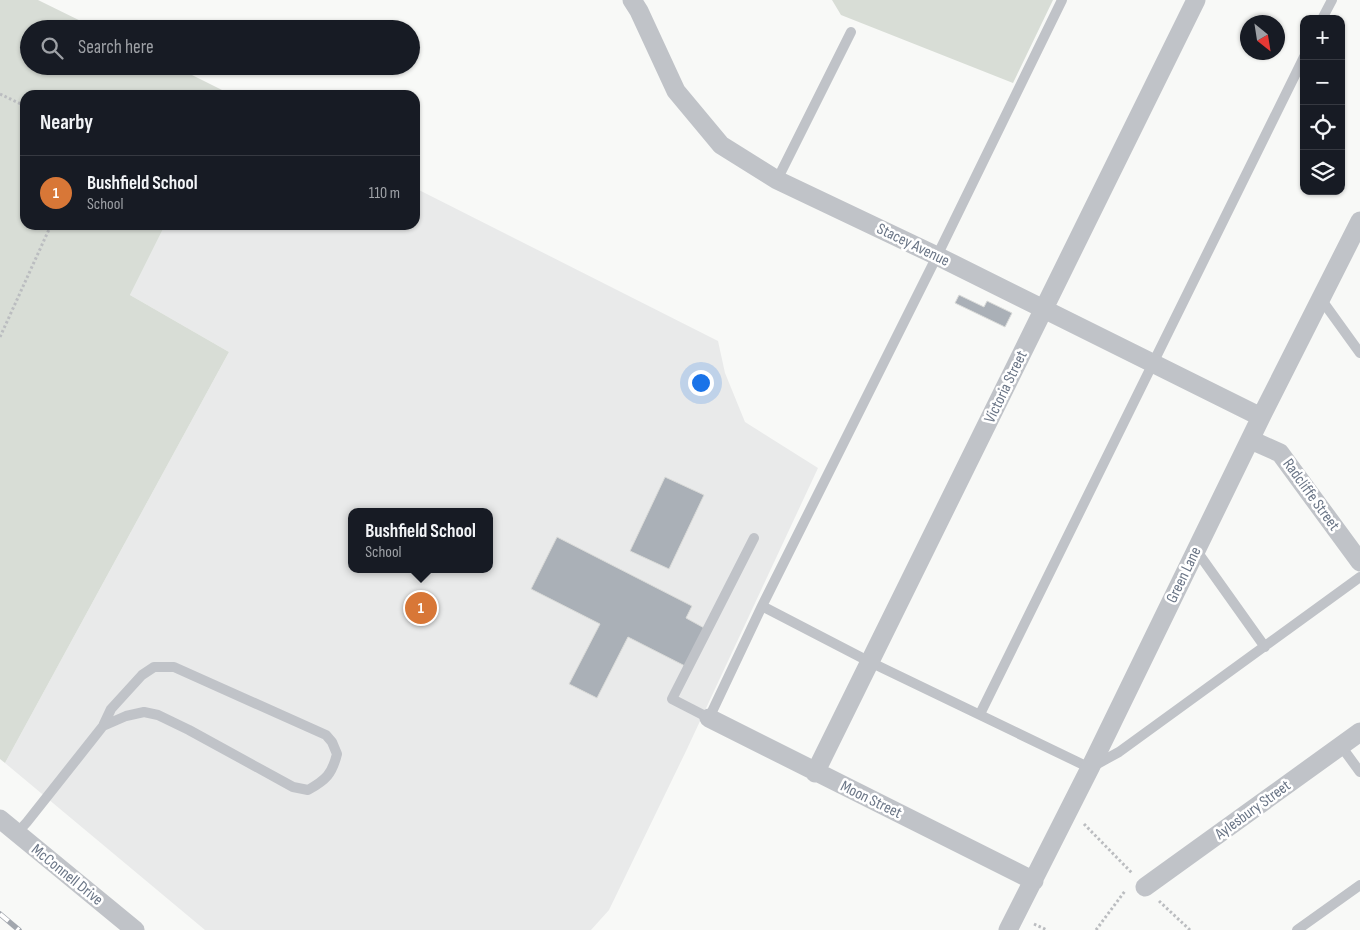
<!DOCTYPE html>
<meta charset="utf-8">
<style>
:root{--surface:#171b24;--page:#242831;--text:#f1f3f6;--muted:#9ea1a6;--line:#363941;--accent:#d87737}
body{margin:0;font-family:"Sofia Sans Condensed",sans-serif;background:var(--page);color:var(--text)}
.controls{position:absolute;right:15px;top:15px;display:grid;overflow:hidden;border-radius:10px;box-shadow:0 1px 4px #0004}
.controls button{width:45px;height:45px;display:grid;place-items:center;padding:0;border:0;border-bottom:1px solid var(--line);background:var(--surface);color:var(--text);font:25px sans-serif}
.compass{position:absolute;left:1240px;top:15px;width:45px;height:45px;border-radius:50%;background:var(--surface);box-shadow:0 1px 4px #0004;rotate:150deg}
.you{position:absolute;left:700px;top:382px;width:18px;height:18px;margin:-12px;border:4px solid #fff;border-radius:50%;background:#1a73e8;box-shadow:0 0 0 8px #1a73e833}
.badge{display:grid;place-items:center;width:32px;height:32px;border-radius:50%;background:var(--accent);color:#fff;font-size:16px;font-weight:700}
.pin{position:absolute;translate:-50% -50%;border:2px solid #fff;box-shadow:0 1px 5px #0006}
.popup{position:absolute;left:348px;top:508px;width:145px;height:65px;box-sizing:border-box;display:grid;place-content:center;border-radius:10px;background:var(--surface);filter:drop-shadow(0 1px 4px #0005);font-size:16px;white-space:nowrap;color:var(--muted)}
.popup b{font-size:19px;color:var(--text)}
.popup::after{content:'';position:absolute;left:50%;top:100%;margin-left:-10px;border:10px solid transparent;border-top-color:var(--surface)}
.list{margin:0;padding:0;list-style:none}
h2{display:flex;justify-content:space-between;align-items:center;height:65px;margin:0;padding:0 20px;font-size:21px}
h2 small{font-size:16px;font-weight:400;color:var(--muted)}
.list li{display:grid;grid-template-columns:32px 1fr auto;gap:15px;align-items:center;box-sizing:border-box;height:75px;padding:0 20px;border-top:1px solid var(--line)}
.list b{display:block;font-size:19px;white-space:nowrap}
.list p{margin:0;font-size:16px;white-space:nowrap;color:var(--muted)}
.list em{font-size:16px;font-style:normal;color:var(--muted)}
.icon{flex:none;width:28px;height:28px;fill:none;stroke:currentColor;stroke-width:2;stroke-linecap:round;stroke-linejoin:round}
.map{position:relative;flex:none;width:1360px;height:930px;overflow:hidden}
.search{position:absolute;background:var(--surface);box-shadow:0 1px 4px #0004;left:20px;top:20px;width:400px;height:55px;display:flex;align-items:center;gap:12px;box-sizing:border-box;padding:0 18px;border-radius:28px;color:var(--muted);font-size:19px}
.panel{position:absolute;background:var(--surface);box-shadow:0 1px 4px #0004;left:20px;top:90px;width:400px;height:140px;border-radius:15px}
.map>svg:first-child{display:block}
.built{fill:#e9eaea;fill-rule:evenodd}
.green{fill:#d8ddd6}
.building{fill:#aab0b7;stroke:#dadbd9}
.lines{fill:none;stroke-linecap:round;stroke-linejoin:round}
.path{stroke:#bbbdc0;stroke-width:3;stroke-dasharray:2.5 2.5;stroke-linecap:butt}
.lane{stroke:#c0c3c8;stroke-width:10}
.street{stroke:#c0c3c8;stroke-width:19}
.rail-casing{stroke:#a2a7ae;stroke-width:5.5}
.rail{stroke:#fff;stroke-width:4;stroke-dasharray:11;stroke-linecap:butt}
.labels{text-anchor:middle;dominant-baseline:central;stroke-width:5;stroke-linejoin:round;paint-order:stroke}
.street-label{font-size:16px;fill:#6a7586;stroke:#fff}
</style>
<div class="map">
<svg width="1360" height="930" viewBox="0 0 1360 930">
<rect width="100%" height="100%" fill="#f8f9f7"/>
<!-- built -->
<path class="built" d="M415,188L718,341L725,373L745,422L818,468L687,749L609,910L591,930H205L5,763L229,352L130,295L165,225H415ZM352,512H490V569H352Z"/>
<!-- green -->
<path class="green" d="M0,0H38L97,29H29V66H174L230,94L25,95V225H165L130,295L229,352L5,763L0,759Z
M832,0H1053L1013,83L841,15Z"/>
<!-- building -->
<path class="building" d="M959,295L984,307L987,301L1012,313L1005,327L955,303Z
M665,477L704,495L669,569L630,551Z
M557,537L692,606L686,618L706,629L687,667L628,637L597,698L569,684L600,624L531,589Z"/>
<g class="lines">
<!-- path -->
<path class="path" d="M0,94L25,106
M0,337L51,225
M1084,824L1132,873
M1159,901L1190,930
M1034,924L1047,930
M1096,930L1125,891"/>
<!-- lane -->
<path class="lane" d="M1322,19L1332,0
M777,180L851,32
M1321,299L1360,353
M754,538L672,699L709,718L762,606L937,256L1062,0
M1196,550L1265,647
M762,606L870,662L1090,768L1119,752L1360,577
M980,714L1304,57
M1341,746L1360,772
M17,833L27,822L103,726L111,709L142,675L154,667H174L326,735L332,742L337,754C332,774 326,780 308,790L293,787L189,730L158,715L144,712L126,716L103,726
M1297,930L1360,885"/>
<!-- street -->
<path class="street" d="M632,0L639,11L676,91L721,145L777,180L937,256L1261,417
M1251,440L1280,453L1360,562
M709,718L1034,881
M815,773L1196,0
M0,819L135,930
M1145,887L1360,732
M1008,930L1090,768L1261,417L1360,221"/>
<!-- rail casing -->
<g class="rail-casing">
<path id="rail" d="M0,914L19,930"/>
</g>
<!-- rail -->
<use href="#rail" class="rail"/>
</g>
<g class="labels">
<!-- street labels -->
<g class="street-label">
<text transform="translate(913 245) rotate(26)">Stacey Avenue</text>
<text transform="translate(1006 387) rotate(-64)">Victoria Street</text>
<text transform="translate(1311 495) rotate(54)">Radcliffe Street</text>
<text transform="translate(1184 575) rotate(-64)">Green Lane</text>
<text transform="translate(871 800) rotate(26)">Moon Street</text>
<text transform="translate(1253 810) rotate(-36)">Aylesbury Street</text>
<text transform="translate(67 875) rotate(39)">McConnell Drive</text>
</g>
</g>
</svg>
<div class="controls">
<button>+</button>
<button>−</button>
<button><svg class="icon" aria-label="locate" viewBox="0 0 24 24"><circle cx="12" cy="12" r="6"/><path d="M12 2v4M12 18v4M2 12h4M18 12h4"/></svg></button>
<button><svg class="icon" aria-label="layers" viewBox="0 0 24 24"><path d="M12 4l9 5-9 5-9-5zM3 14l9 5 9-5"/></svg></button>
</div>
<svg class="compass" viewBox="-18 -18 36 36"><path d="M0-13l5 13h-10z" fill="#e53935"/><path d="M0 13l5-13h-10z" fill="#9ea1a6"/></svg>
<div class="you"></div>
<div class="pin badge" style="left:421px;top:608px">1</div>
<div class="popup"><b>Bushfield School</b>School</div>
<div class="search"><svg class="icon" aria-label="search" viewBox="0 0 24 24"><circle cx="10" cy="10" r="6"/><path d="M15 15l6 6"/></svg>Search here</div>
<section class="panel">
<h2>Nearby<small></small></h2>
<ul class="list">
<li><span class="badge">1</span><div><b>Bushfield School</b><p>School</p></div><em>110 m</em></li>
</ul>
</section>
</div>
